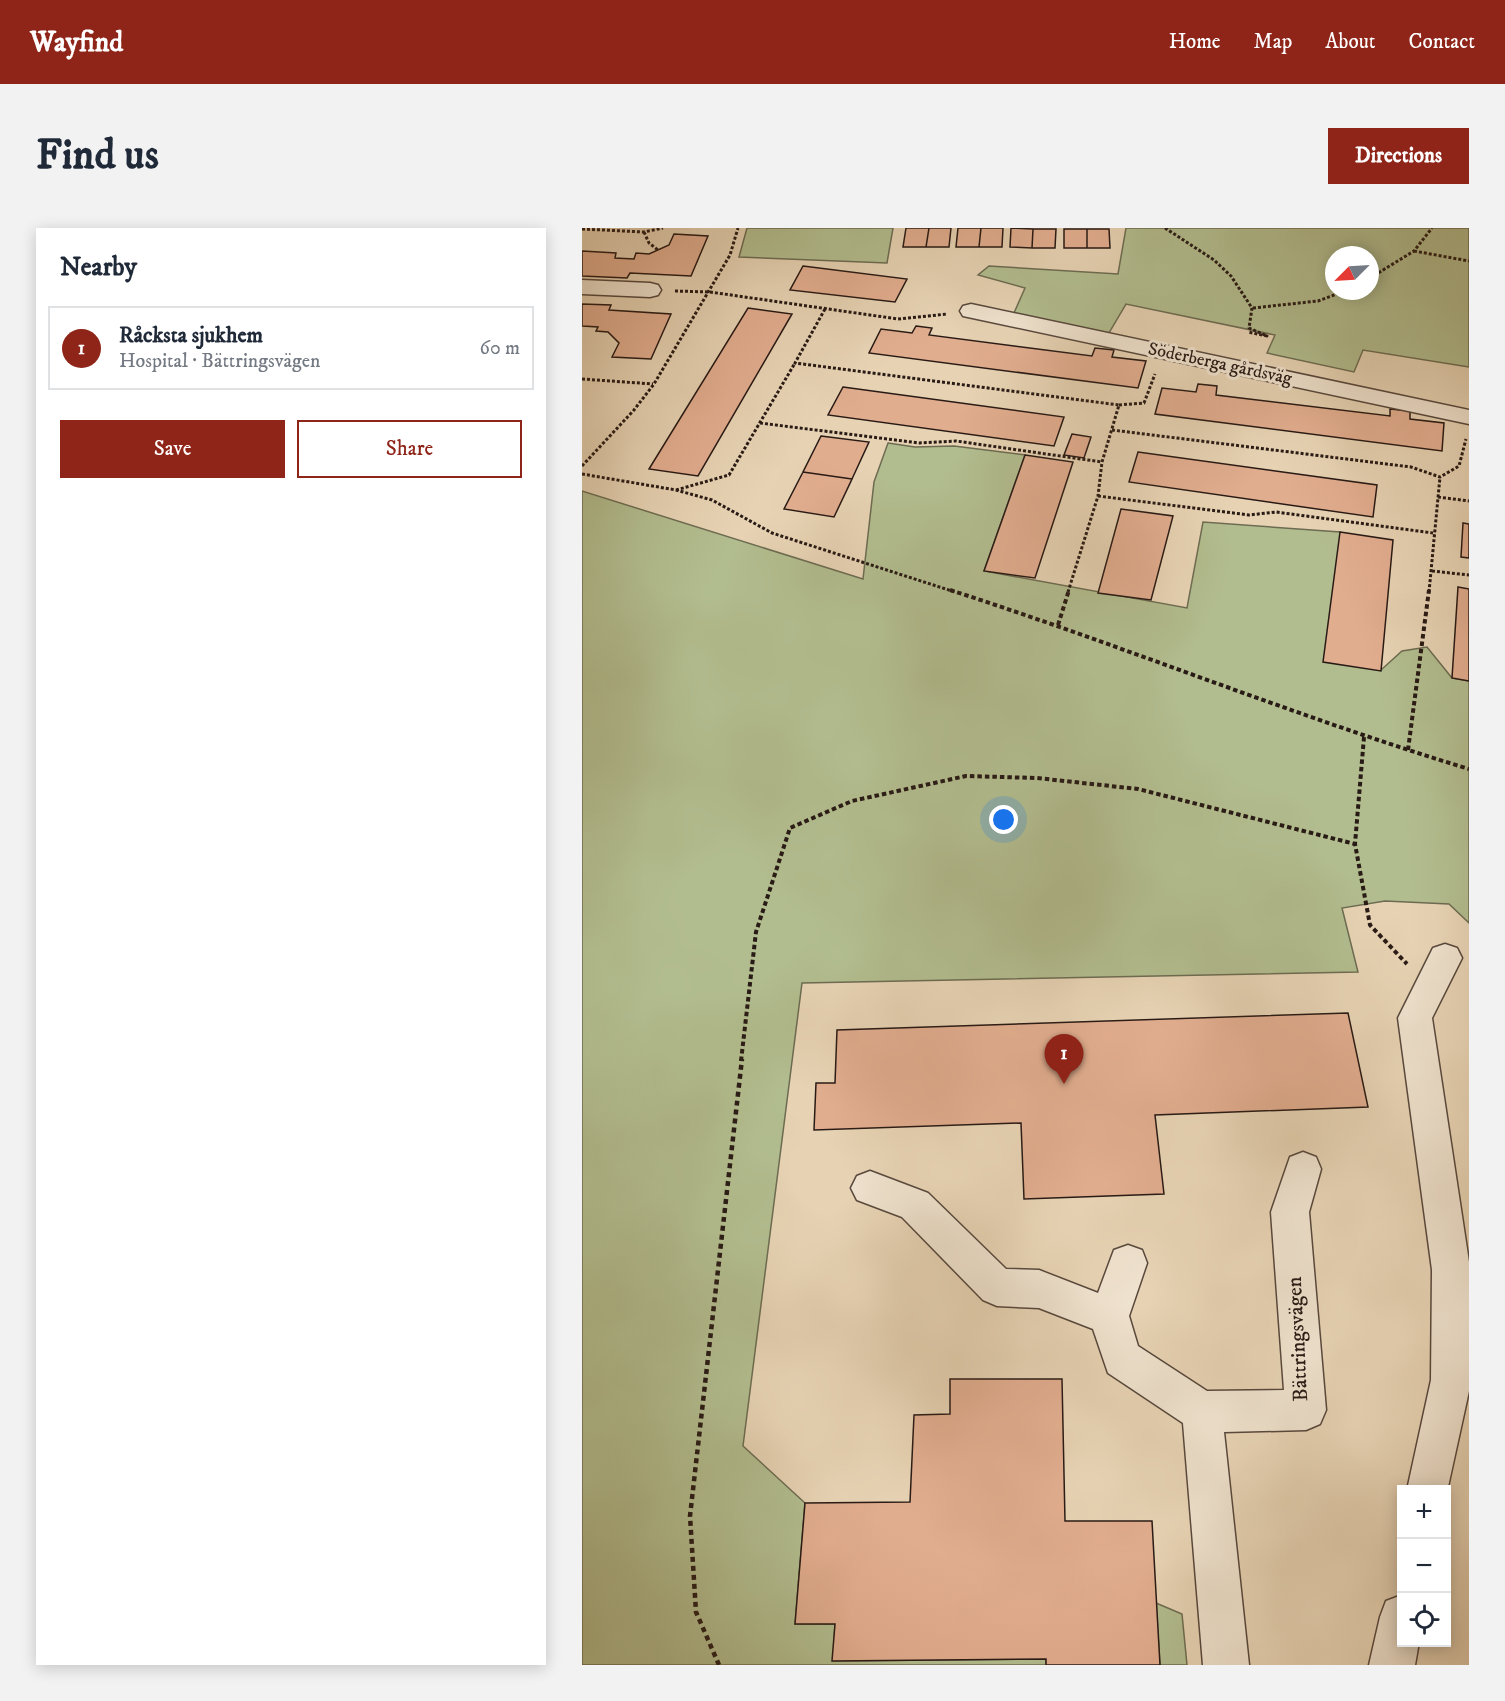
<!DOCTYPE html>
<meta charset="utf-8">
<style>
:root{--surface:#fff;--page:#f2f2f3;--text:#1f2937;--muted:#747a83;--line:#e0e1e3;--accent:#8f2418}
body{margin:0;font-family:"IM FELL DW Pica",serif;background:var(--page);color:var(--text)}
.controls{position:absolute;right:18px;bottom:18px;display:grid;overflow:hidden;border-radius:0px;box-shadow:0 3px 15px #0003}
.controls button{width:54px;height:54px;display:grid;place-items:center;padding:0;border:0;border-bottom:2px solid var(--line);background:var(--surface);color:var(--text);font:30px sans-serif}
.compass{position:absolute;left:743px;top:18px;width:54px;height:54px;border-radius:50%;background:var(--surface);box-shadow:0 3px 15px #0003;rotate:246deg}
.you{position:absolute;left:422px;top:592px;width:21px;height:21px;margin:-15px;border:4px solid #fff;border-radius:50%;background:#1a73e8;box-shadow:0 0 0 9px #1a73e833}
.badge{display:grid;place-items:center;width:39px;height:39px;border-radius:50%;background:var(--accent);color:#fff;font-size:20px;font-weight:700}
.pin{position:absolute;translate:-50% -50px;filter:drop-shadow(0 2px 3px #0008)}
.pin::after{content:'';position:absolute;top:32px;width:21px;height:18px;background:inherit;clip-path:polygon(0 0,100% 0,50% 100%)}
.list{margin:0;padding:0;list-style:none}
h2{display:flex;justify-content:space-between;align-items:center;height:78px;margin:0;padding:0 24px;font-size:26px}
h2 small{font-size:20px;font-weight:400;color:var(--muted)}
.list li{display:grid;grid-template-columns:39px 1fr auto;gap:18px;align-items:center;box-sizing:border-box;height:84px;margin:0 12px 12px;padding:0 12px;border:2px solid var(--line);border-radius:0px}
.list b{display:block;font-size:22px;white-space:nowrap}
.list p{margin:0;font-size:20px;white-space:nowrap;color:var(--muted)}
.list em{font-size:20px;font-style:normal;color:var(--muted)}
.actions{display:flex;gap:12px;padding:18px 24px}
.actions a{flex:1;padding:14px 0;border:2px solid var(--accent);border-radius:0px;text-align:center;font-size:21px;color:var(--accent)}
.actions .main{background:var(--accent);color:#fff}
.icon{flex:none;width:33px;height:33px;fill:none;stroke:currentColor;stroke-width:2;stroke-linecap:round;stroke-linejoin:round}
.map{position:relative;flex:none;width:887px;height:1437px;overflow:hidden;border-radius:0px}
header{display:flex;align-items:center;gap:36px;box-sizing:border-box;height:84px;padding:0 30px;background:var(--accent);color:#fff}
header strong{font-size:28px}
nav{display:flex;gap:33px;margin-inline-start:auto;font-size:21px}
.intro{display:flex;align-items:center;justify-content:space-between;box-sizing:border-box;height:144px;padding:0 36px}
h1{margin:0;font-size:42px}
.button{padding:15px 27px;border-radius:0px;background:var(--accent);color:#fff;font-size:21px;font-weight:700}
main{display:flex;gap:36px;padding:0 36px}
aside{flex:1;background:var(--surface);border-radius:0px;box-shadow:0 3px 15px #0003}
.map>svg:first-child{display:block}
.green{fill:#b2bd8f;stroke:#6d6c52;stroke-width:1.5;fill-rule:evenodd}
.building{fill:#e1ad8f;stroke:#281a15;stroke-width:1.5}
.lines{fill:none;stroke-linecap:round;stroke-linejoin:round}
.minor-casing{stroke:#58483d;stroke-width:3}
.path-far2{stroke:#281a15;stroke-width:3;stroke-dasharray:3 2;stroke-linecap:butt}
.path-far1{stroke:#281a15;stroke-width:4;stroke-dasharray:4.5 3;stroke-linecap:butt}
.path{stroke:#281a15;stroke-width:4.5;stroke-dasharray:5 4;stroke-linecap:butt}
.minor{fill:#efe2ce;fill-rule:evenodd}
.labels{text-anchor:middle;dominant-baseline:central;stroke-width:6;stroke-linejoin:round;paint-order:stroke}
.far-street-label{font-size:18px;fill:#281a15;stroke:#efe2ce}
.street-label{font-size:21px;fill:#281a15;stroke:#efe2ce}
</style>
<header>
<strong>Wayfind</strong>
<nav><a>Home</a><a>Map</a><a>About</a><a>Contact</a></nav>
</header>
<div class="intro"><h1>Find us</h1><a class="button">Directions</a></div>
<main>
<aside>
<h2>Nearby<small></small></h2>
<ul class="list">
<li><span class="badge">1</span><div><b>Råcksta sjukhem</b><p>Hospital · Bättringsvägen</p></div><em>60 m</em></li>
</ul>
<div class="actions"><a class="main">Save</a><a>Share</a></div>
</aside>
<div class="map">
<svg width="887" height="1437" viewBox="0 0 887 1437">
<rect width="100%" height="100%" fill="#e7d3b4"/>
<filter id="stains"><feTurbulence type="fractalNoise" baseFrequency=".00333" numOctaves="4"/><feColorMatrix values="0 0 0 0 .2 0 0 0 0 .09 0 0 0 0 .02 0 0 0 .5 -.17"/></filter>
<radialGradient id="worn" r=".72"><stop offset=".6" stop-color="#630" stop-opacity="0"/><stop offset="1" stop-color="#630" stop-opacity=".3"/></radialGradient>
<!-- green -->
<path class="green" d="M165,0H311L305,35L157,29Z
M544,0H887V139L781,122L772,144L685,125L693,107L544,76L527,105L432,85L443,60L396,47L407,38L536,46ZM752,27H788V63H752Z
M306,215L333,219L372,218L443,227L402,343L605,380L621,294L758,304L799,442L820,423L845,419L870,450L887,453V695L867,676L803,673L760,680L776,744L220,755L161,1218L223,1275L213,1396H253L251,1433L464,1431V1437H0V263L281,351L292,254Z
M574,1375L600,1386L605,1437H578Z"/>
<!-- building -->
<path class="building" d="M324,0H347L344,19H321Z
M347,0H369L367,19H344Z
M376,0H399L397,19H374Z
M399,0H421L420,19H397Z
M429,0L451,1L450,20L428,19Z
M451,1H474L473,20H450Z
M482,1H505V20H482Z
M505,1H527L528,20H505Z
M92,6L126,8L109,48L48,45L45,50L0,48V23L34,25L33,30L52,31L54,25L67,26L87,17Z
M221,38L325,51L313,74L208,62Z
M0,76L29,77L27,82L89,86L69,131L30,129L37,115L26,104L14,103L16,99L0,98Z
M166,80L210,86L116,248L67,241Z
M334,98L350,100L347,107L510,128L513,120L532,122L530,129L564,133L556,160L287,125L299,101L330,105Z
M616,156L635,158L634,167L808,188V181L828,183V191L862,195L860,223L573,186L580,160L614,164Z
M261,159L482,189L472,218L246,187Z
M490,206L509,209L502,230L482,227Z
M239,208L287,214L270,251L221,244Z
M556,224L795,257L791,289L547,254Z
M443,227L491,234L453,350L402,343Z
M221,244L270,251L252,289L202,281Z
M539,281L591,288L569,372L516,365Z
M881,295L887,296V330L879,329Z
M758,304L811,312L799,443L741,434Z
M876,359L887,361V453L870,450Z
M766,785L786,879L573,887L582,966L442,971L439,895L232,902L234,855H253L255,802Z
M368,1151H480L483,1293H570L578,1437H464V1431L250,1433L253,1396H213L223,1275L328,1274L332,1187L368,1186Z"/>
<g class="lines">
<!-- minor casing -->
<g class="minor-casing">
<path id="minor" d="M0,52L68,55L76,57L79,62L76,67L68,69L0,66Z
M389,76L887,182V196L381,88L378,83L381,78Z
M863,716L875,720L880,730L850,790L887,1034V1163L864,1268V1262H825L849,1152L850,1042L816,790L851,720Z
M721,924L734,929L739,941L727,984L744,1182L738,1196L724,1202L642,1204L667,1437H621L601,1195L526,1145L511,1101L457,1080L415,1078L401,1072L320,989L275,972L269,960L275,948L288,943L346,965L424,1041L457,1042L516,1065L532,1022L546,1017L560,1022L565,1035L547,1088L556,1118L625,1163L702,1162L689,984L708,929Z
M820,1367V1414H837L833,1437H787L798,1389L804,1373Z"/>
</g>
<!-- path-far2 -->
<path class="path-far2" d="M583,0L632,32L649,48L670,80L667,100L685,108L666,104
M0,1L62,4L81,0
M62,4L67,15L76,22
M832,23L887,33
M788,50L832,23L850,0
M93,63L128,64L316,91L365,86
M671,80L736,73L763,63
M243,81L213,135L537,177L520,234L516,268L486,364
M0,151L71,156
M537,177L562,175L573,146
M178,195L337,215L374,213L520,234
M530,202L829,239L858,249L877,238L884,211
M0,238L52,182L72,156L148,27L156,0
M0,246L94,262L130,272L190,305L373,364
M94,262L147,247L213,135
M516,268L667,287L694,284L851,305
M856,269L887,273
M850,343L887,347
M847,364L858,249"/>
<!-- path-far1 -->
<path class="path-far1" d="M368,362C542,418 712,488 887,541
M476,397L487,362
M782,509L773,616L788,697L825,736
M826,522L847,362
M159,833L174,704L208,600L270,573L384,548L455,550L556,561L773,616"/>
<!-- path -->
<path class="path" d="M137,1437L114,1384L108,1288L160,831"/>
<!-- minor -->
<use href="#minor" class="minor"/>
</g>
<g class="labels">
<!-- far-street labels -->
<g class="far-street-label">
<text transform="translate(638 136) rotate(12)">Söderberga gårdsväg</text>
</g>
<!-- street labels -->
<g class="street-label">
<text transform="translate(716 1111) rotate(-93)">Bättringsvägen</text>
</g>
</g>
<rect width="100%" height="100%" filter="url(#stains)"/>
<rect width="100%" height="100%" fill="url(#worn)"/>
</svg>
<div class="controls">
<button>+</button>
<button>−</button>
<button><svg class="icon" aria-label="locate" viewBox="0 0 24 24"><circle cx="12" cy="12" r="6"/><path d="M12 2v4M12 18v4M2 12h4M18 12h4"/></svg></button>
</div>
<svg class="compass" viewBox="-18 -18 36 36"><path d="M0-13l5 13h-10z" fill="#e53935"/><path d="M0 13l5-13h-10z" fill="#747a83"/></svg>
<div class="you"></div>
<div class="pin badge" style="left:482px;top:856px">1</div>
</div>
</main>
